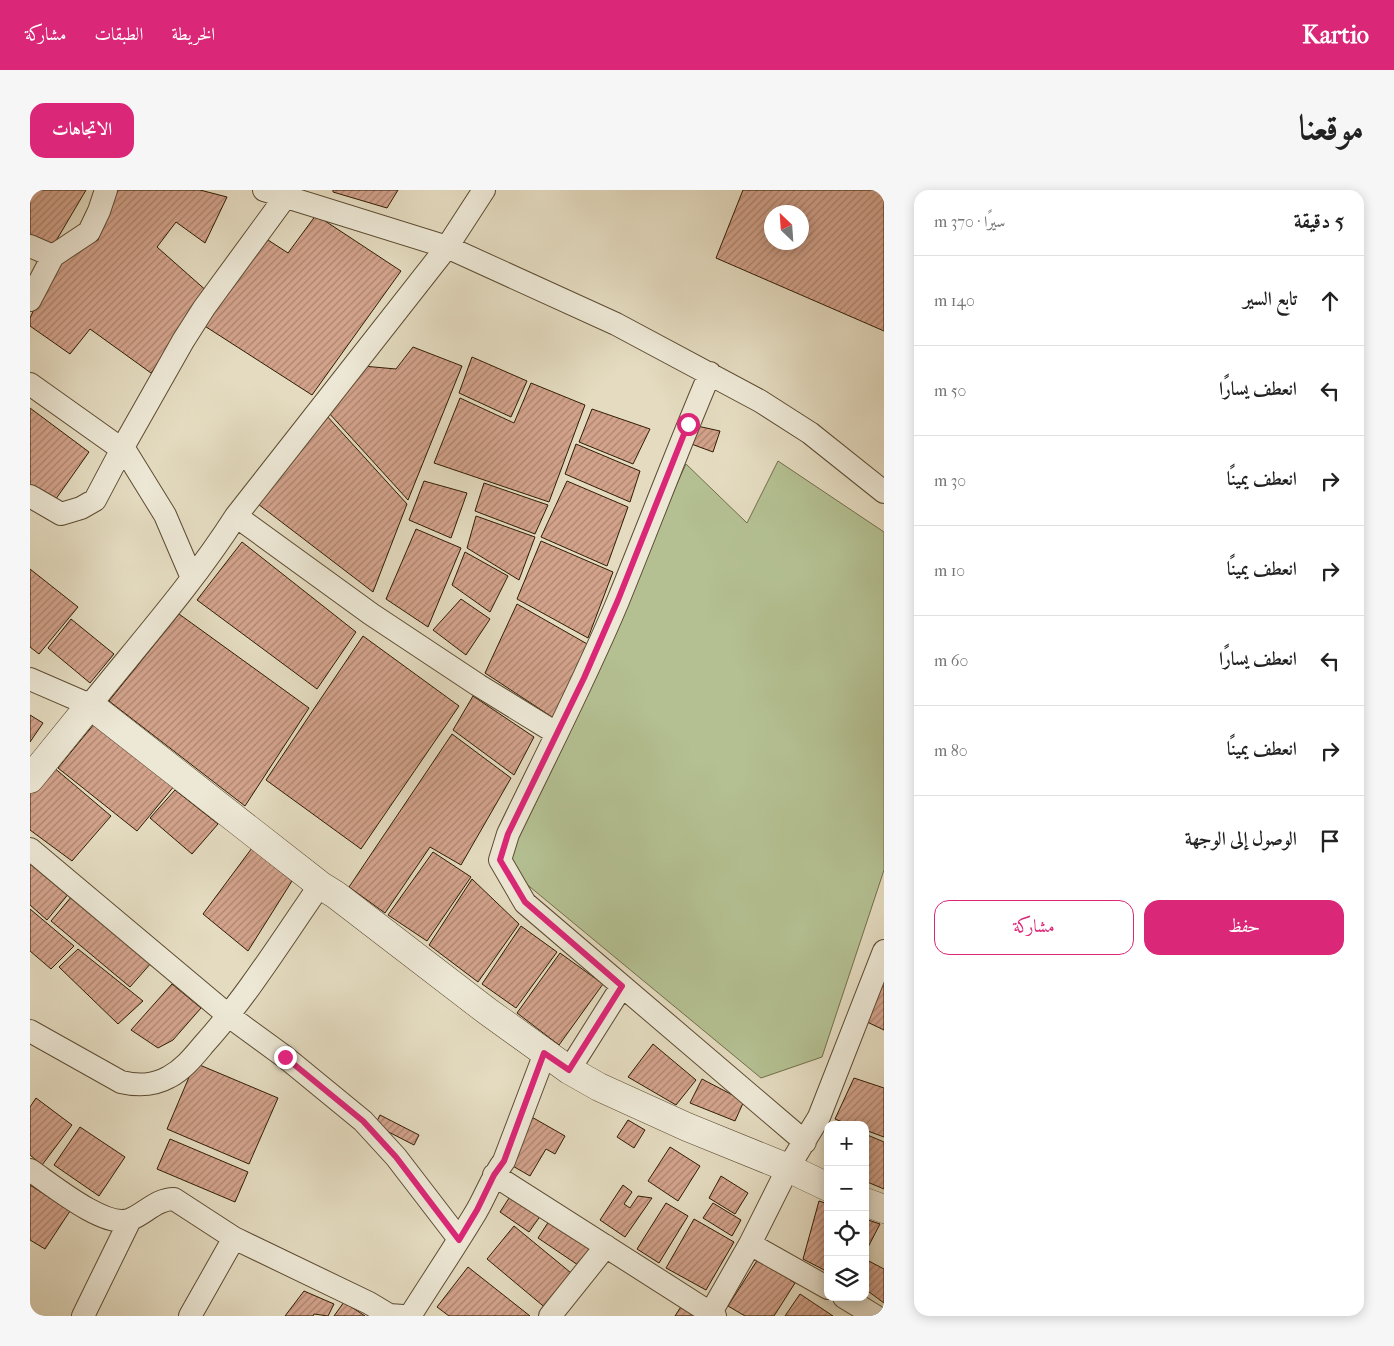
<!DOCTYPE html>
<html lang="ar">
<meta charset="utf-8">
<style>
:root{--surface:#fff;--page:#f6f6f6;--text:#222;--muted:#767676;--line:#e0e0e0;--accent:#db2777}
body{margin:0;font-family:"IM FELL French Canon",Amiri,serif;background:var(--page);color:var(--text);direction:rtl}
.controls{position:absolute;right:15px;bottom:15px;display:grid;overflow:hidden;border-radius:10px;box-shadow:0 2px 12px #0003}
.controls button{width:45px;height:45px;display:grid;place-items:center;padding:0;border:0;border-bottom:1px solid var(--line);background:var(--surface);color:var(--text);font:25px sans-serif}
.compass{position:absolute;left:734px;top:15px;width:45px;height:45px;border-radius:50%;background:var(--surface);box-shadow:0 2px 12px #0003;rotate:335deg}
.stop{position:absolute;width:15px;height:15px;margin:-11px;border:4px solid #db2777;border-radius:50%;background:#fff}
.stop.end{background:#db2777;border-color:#fff;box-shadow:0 1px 5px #0008}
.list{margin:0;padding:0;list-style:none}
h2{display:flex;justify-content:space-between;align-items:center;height:65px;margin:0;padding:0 20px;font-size:21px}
h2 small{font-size:16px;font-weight:400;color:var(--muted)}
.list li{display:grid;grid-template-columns:32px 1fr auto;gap:15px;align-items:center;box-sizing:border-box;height:90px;padding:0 20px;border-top:1px solid var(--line)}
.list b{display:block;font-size:19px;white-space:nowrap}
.list em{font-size:16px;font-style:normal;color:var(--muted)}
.actions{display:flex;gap:10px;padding:15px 20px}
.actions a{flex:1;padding:11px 0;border:1px solid var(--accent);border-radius:15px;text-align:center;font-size:18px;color:var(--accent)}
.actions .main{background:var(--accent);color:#fff}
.icon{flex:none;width:28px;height:28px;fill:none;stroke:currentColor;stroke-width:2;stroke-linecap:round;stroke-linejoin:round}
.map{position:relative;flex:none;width:854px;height:1126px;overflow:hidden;direction:ltr;border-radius:15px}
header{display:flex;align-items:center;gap:30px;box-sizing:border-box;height:70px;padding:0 25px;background:var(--accent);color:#fff}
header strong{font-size:24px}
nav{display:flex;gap:28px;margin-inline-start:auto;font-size:18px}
.intro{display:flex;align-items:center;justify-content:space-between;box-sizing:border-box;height:120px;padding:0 30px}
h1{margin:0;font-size:35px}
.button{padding:12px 22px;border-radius:15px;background:var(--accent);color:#fff;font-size:18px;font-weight:700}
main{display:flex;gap:30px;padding:0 30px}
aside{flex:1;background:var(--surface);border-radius:15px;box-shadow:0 2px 12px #0003}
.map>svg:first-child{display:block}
.green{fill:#b4c092;stroke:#726e4a}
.building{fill:url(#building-hatch);stroke:#301d03;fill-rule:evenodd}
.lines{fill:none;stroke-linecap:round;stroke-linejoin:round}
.minor-casing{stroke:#5d4c32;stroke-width:24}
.tertiary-casing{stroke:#5d4c32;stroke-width:29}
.minor{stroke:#ede8d6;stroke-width:22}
.tertiary{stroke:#ede8d6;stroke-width:28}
.route{stroke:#db2777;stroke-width:6}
</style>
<header>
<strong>Kartio</strong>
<nav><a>الخريطة</a><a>الطبقات</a><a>مشاركة</a></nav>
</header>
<div class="intro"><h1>موقعنا</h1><a class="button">الاتجاهات</a></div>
<main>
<aside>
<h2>5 دقيقة<small>سيرًا · 370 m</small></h2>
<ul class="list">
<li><svg class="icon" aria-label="ahead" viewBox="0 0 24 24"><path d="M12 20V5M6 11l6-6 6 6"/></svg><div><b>تابع السير</b></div><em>140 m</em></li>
<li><svg class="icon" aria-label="left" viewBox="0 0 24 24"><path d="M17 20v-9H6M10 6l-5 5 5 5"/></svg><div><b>انعطف يسارًا</b></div><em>50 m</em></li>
<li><svg class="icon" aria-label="right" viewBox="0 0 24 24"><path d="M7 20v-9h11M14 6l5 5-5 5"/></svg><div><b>انعطف يمينًا</b></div><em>30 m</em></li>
<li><svg class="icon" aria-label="right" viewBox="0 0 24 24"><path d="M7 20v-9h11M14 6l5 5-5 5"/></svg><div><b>انعطف يمينًا</b></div><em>10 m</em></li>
<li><svg class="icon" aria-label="left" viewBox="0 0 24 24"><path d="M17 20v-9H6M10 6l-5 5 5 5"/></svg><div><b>انعطف يسارًا</b></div><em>60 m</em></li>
<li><svg class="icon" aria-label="right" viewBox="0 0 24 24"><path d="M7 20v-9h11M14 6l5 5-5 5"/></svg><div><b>انعطف يمينًا</b></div><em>80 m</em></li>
<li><svg class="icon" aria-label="arrive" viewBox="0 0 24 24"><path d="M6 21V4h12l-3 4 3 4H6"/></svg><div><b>الوصول إلى الوجهة</b></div></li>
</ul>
<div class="actions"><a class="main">حفظ</a><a>مشاركة</a></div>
</aside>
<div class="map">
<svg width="854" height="1126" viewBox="0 0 854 1126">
<defs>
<pattern id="building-hatch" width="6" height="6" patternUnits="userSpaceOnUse" patternTransform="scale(1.25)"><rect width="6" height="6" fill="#d2a28b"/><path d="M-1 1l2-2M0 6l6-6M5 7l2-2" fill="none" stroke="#ab836f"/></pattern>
</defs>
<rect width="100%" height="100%" fill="#e4dbc0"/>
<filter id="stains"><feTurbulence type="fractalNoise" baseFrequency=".004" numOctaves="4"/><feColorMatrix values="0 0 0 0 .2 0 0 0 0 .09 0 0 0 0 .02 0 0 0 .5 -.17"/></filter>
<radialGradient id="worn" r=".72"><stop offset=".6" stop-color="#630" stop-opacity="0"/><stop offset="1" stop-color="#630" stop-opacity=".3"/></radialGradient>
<!-- green -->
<path class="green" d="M748,271L854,342V680L792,867L731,888L471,673L656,274L717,333Z"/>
<!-- building -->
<path class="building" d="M0,0H56L23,56L0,45Z
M83,0H170L197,7L175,53L146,32L127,57L179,103L121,183L60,139L40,164L0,136V128L27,70L68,50Z
M303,0H368L357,18L303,2Z
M713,0H854V141L686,68ZM742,22H772V52H742Z
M286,25L371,81L282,205L170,133L238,50L258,63Z
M383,157L432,176L378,310L298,222L333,176L366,179Z
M442,167L497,191L481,227L429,203Z
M501,193L555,215L519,312L404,273L430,208L484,233Z
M0,218L59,262L23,313L0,299Z
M562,219L620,239L603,274L549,252Z
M296,225L377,314L343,402L228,314Z
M658,234L690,241L683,262L656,252Z
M546,254L610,281L600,312L535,284Z
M394,291L437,303L421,348L379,330Z
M537,291L598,317L577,376L511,347Z
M454,293L518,315L505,344L445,321Z
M446,326L505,347L489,390L437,358Z
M386,339L431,358L398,437L356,409Z
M511,351L583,382L558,448L487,409Z
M212,352L326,442L287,499L167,410Z
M435,362L478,386L460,422L422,395Z
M0,379L48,417L9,464L0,457Z
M431,409L460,429L436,465L403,440Z
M487,414L559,455L525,529L455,483Z
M149,424L279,518L215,616L79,511Z
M41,429L84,464L60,493L18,458Z
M333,446L429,516L331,659L236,590Z
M443,506L504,547L484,585L423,540Z
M0,525L13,533L0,552Z
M64,534L145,595L107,641L28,578Z
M422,544L481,588L431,675L400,657L355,723L319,697Z
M22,576L81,626L42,671L0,640V598Z
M145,600L188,634L162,664L120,628Z
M222,658L262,691L218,761L173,724Z
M403,662L441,687L397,751L358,725Z
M0,667L40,702L17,730L0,715Z
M442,689L489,734L448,792L399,755Z
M42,706L122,772L100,797L21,731Z
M0,719L44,756L21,779L0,761Z
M491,736L527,762L486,818L452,794Z
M48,759L113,811L88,834L29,777Z
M530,763L573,794L529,855L487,823Z
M854,777V840L835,831Z
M142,794L171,818L143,850L128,858L101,840Z
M623,854L666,890L646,915L598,887Z
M165,873L248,908L219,974L137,939Z
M824,888L854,898V947L835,940V935H820L805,929Z
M672,889L714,911L705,931L660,913Z
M6,908L42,935L12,975L0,965V917Z
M350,925L389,945L384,955L345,935Z
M500,926L535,946L525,964L516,959L500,986L474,971Z
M598,930L615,940L604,958L587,947Z
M50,937L95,967L69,1006L24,975Z
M835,944L854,952V999L835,991Z
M140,949L218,982L205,1012L127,979Z
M640,957L670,976L648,1011L618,991Z
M691,986L718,1003L705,1024L679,1008Z
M0,995L40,1021L15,1059L0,1050Z
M593,995L602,1002L594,1014L600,1018L608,1006L622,1008L595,1047L570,1030Z
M481,1005L511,1025L499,1042L470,1022Z
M789,1011L798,1014V1082L773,1069Z
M636,1013L658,1026L629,1073L607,1059Z
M683,1013L711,1030L702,1046L673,1028Z
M521,1028L562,1056L548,1075L508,1048Z
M664,1029L704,1052L676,1100L636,1078Z
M835,1029L850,1034L837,1059L835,1057Z
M484,1036L546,1087L518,1120L457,1069Z
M728,1069L765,1093L744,1126H715L698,1116Z
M835,1069L854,1079V1113L835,1099Z
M438,1077L500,1126H419L407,1117Z
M274,1101L304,1114L298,1126L284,1124L283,1126H255Z
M770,1104L803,1126H755Z
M314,1112L335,1126H304Z
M654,1112L665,1126H645Z"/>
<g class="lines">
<!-- minor casing -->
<g class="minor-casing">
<path id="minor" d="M234,0L417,57L586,134L730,211L780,243L854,302
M0,56L23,66
M0,110L23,66L59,42L69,21L76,0
M680,183C648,258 619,335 588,411C555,490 515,567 478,644L470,670L495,713L775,952
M0,194L83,253L93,257L135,325L162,388
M0,306L31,324L51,318L65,310L93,257L153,151L174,118L256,6
M206,326L341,424L448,495L526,543
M0,489L60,515C109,454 164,392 206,326L417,57L454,0
M0,659L199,826L255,867L333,931L366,967L429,1049
M0,841L91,892C108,896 123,896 139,887C154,879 164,866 175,853C218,805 253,748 290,695
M539,880L592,796
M0,980C21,994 74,1038 99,1030C115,1024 126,1009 144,1009L204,1048L339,1113L359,1125L373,1126
M464,985L685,1126
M720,1054L798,1098
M814,1107L845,1126
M53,1126L100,1030
M160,1126L204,1048
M380,1126C402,1091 425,1057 446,1022C456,1005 462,987 474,971L515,863
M520,1126L576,1056
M679,1126L720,1054L758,978L789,927L854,761"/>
</g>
<!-- tertiary casing -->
<g class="tertiary-casing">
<path id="tertiary" d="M0,589L60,515L290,695L306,705L457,821L539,880L569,897L657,937L758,978L798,997
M835,1012L854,1019"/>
</g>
<!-- minor -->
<use href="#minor" class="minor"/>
<!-- tertiary -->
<use href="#tertiary" class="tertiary"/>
</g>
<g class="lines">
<!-- route -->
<path class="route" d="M255,867L333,931L366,967L429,1050L447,1020L464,985L474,971L514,863L539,880L592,796L495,712L470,670L478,644L554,488L588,410L658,234"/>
</g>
<rect width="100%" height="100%" filter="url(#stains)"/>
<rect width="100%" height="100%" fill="url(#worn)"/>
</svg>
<div class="controls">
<button>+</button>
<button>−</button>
<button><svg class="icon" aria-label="locate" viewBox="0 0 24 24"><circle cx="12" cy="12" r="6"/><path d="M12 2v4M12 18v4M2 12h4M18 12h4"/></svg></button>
<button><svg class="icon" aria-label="layers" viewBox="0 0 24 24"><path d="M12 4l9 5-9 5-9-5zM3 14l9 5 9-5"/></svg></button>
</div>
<svg class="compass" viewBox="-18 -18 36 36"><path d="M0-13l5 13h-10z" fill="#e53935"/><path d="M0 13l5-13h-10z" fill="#767676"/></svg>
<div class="stop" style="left:658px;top:234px"></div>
<div class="stop end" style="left:255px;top:867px"></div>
</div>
</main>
